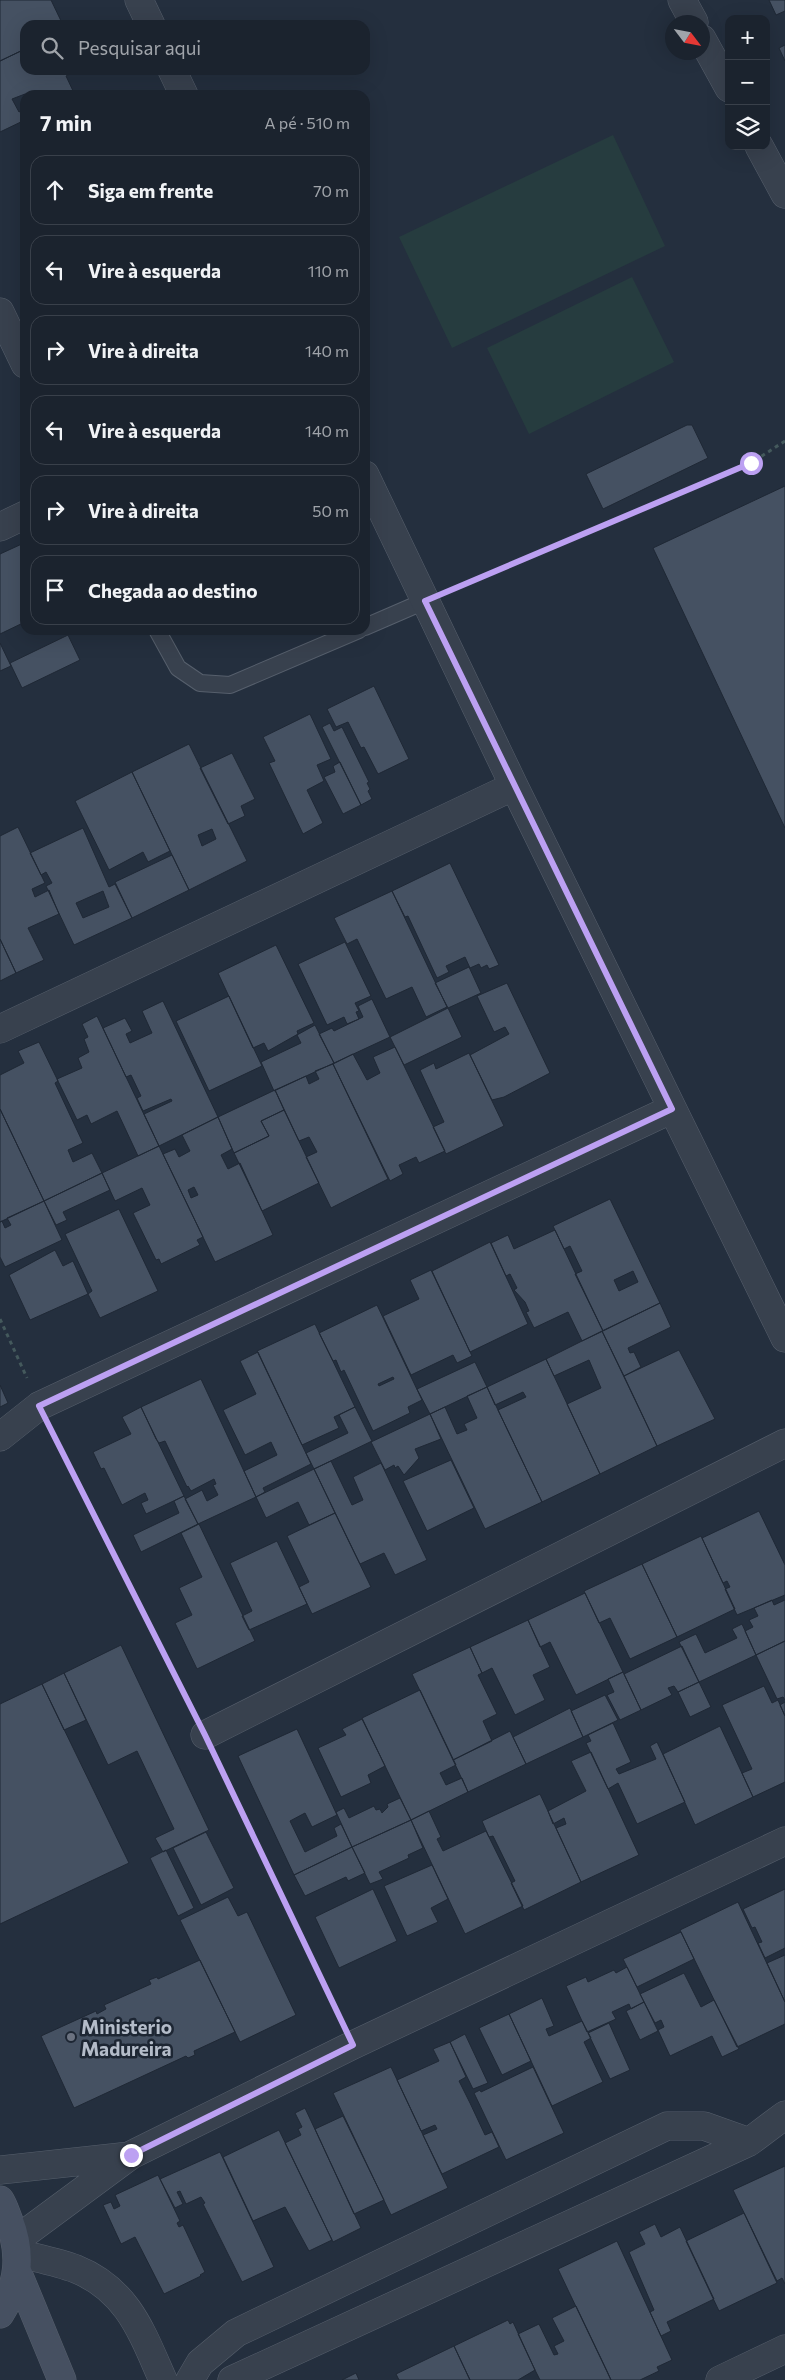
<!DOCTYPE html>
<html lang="pt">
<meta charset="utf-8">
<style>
:root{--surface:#1b232e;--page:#282f3a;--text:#f1f3f6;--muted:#a0a4aa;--line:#39404a}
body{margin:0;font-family:Commissioner,sans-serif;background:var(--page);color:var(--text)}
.controls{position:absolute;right:15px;top:15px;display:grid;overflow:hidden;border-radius:10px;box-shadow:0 5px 20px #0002}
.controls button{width:45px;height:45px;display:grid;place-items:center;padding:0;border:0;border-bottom:1px solid var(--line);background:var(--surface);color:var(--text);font:25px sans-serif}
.compass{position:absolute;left:665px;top:15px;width:45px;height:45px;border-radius:50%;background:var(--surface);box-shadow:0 5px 20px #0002;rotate:122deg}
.stop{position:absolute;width:15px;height:15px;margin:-11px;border:4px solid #bca0f2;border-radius:50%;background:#fff}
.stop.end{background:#bca0f2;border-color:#fff;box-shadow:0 1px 5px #0008}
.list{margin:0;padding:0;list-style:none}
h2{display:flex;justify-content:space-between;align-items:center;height:65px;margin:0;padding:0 20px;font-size:21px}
h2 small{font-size:16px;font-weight:400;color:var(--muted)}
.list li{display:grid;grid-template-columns:32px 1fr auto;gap:15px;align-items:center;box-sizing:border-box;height:70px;margin:0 10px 10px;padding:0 10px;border:1px solid var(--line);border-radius:15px}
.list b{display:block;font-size:19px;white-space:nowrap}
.list em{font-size:16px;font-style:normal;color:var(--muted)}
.icon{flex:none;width:28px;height:28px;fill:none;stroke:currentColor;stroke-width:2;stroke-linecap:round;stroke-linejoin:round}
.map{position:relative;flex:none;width:785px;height:2380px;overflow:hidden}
.search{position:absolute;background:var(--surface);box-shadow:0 5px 20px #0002;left:20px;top:20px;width:350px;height:55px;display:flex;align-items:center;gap:12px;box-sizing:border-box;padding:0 18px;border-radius:15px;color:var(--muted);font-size:19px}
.panel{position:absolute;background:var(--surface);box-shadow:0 5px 20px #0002;left:20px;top:90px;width:350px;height:545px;border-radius:15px}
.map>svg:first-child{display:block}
.green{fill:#263c3f}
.building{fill:#455162;stroke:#1f2835;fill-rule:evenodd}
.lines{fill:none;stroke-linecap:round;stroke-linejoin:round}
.service-casing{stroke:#565f6c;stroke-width:18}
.minor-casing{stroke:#565f6c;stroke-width:29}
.tertiary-casing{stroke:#565f6c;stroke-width:29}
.secondary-casing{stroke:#565f6c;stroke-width:29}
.path{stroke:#44595c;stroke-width:3;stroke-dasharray:4 4;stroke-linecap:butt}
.service{stroke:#38414e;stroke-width:16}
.minor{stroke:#38414e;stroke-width:28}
.tertiary{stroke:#38414e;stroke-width:28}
.secondary{stroke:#465061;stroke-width:28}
.route{stroke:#bca0f2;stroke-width:6}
.worship-dot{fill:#6b7280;stroke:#1d2633;stroke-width:2}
.labels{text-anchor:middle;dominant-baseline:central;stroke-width:5;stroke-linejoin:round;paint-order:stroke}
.poi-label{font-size:19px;font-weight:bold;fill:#b4bcc9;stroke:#1d2633;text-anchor:start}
</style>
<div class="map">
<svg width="785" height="2380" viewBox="0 0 785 2380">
<rect width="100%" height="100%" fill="#242f3e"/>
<!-- green -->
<path class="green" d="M613,135L665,246L452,348L399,237Z
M632,277L674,362L529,434L487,348Z"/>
<!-- building -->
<path class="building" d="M0,0H51L63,25H25V49L0,61Z
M769,0H785V11L776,15Z
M785,45V61L779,48Z
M25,49V70H78L66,76L75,95L25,94L12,99L19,112L25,109V120L0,132V61Z
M25,120V132L20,122Z
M687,425H692L708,458L603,509L586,474Z
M785,486V828L653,548Z
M24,543L25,622L0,634V554Z
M68,635L80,660L22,688L10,663Z
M0,643L11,666L0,671Z
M374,686L409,759L378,774L364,747L361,748L348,722L336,727L327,709Z
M310,714L331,759L317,765L324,781L307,790L323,823L303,834L269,763L275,761L263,737Z
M330,723L334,731L342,727L369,782L367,783L370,789L368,791L372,799L361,805L322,727Z
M189,744L247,861L189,890L132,772ZM212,829L216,839L202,846L198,835Z
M232,753L255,799L241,806L245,816L228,824L200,768Z
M340,762L361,805L343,814L324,777L335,772L333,766Z
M132,772L170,851L148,862L143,852L109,870L75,801Z
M18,827L45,883L32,889L35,897L49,890L59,914L28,928L44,960L16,973L0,939V836Z
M83,828L109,887L115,884L132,918L74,945L46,886L52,883L46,872L41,875L30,853ZM103,891L109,907L83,918L76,903Z
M172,855L189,890L132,918L115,882Z
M450,863L499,965L489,969L487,965L481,968L479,964L470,968L465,957L446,966L449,972L437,978L408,916L405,917L392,891Z
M392,891L447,1007L426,1017L412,987L386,999L357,939L347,944L334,918Z
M0,939L16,973L0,981Z
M345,942L371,996L355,1003L359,1011L356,1012L359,1019L347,1024L344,1017L327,1025L298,964Z
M276,945L314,1023L297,1031L298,1034L268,1051L264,1043L253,1048L218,973Z
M469,967L481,993L448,1008L435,983Z
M507,983L550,1073L504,1097L492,1100L470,1055L509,1034L505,1027L494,1032L477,996Z
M229,996L262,1066L209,1091L176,1021Z
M372,999L390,1037L334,1063L319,1034L332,1028L334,1031L363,1017L358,1006Z
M163,1001L218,1117L159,1146L144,1114L172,1101L171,1099L143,1111L137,1098L141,1096L131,1075L126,1077L103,1028L125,1018L132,1031L126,1034L130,1043L152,1033L142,1011Z
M448,1008L462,1037L404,1065L390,1037Z
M97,1016L159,1146L138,1156L117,1111L91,1124L87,1115L77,1120L57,1079L82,1068L78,1058L89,1052L84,1039L88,1037L82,1024Z
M315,1025L334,1063L274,1091L261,1062L301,1043L297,1035Z
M39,1042L58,1081L55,1083L83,1143L68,1150L73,1162L92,1153L102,1173L44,1201L0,1109V1075L24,1063L18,1051Z
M395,1047L445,1151L419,1163L416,1157L399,1165L403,1174L390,1181L333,1064L353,1054L367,1080L380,1073L373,1057Z
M469,1053L504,1126L446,1154L433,1127L444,1122L420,1070L434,1063L436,1069Z
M333,1064L388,1179L331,1208L306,1157L317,1152L309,1137L299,1141L275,1090L306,1076L309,1084L319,1079L315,1071Z
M275,1090L284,1110L261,1121L269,1136L234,1153L218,1117Z
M0,1109L44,1201L0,1222Z
M284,1110L319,1183L262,1211L234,1153L269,1136L261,1121Z
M218,1117L232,1149L221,1155L228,1169L240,1163L273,1235L215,1262L163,1154L175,1149L179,1157L190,1151L182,1135ZM194,1187L198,1195L191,1198L188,1190Z
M159,1146L203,1237L197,1240L200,1245L161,1264L159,1259L156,1260L133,1213L150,1205L142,1188L115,1201L102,1173Z
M102,1173L110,1190L63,1212L67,1220L56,1225L44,1201Z
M610,1199L660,1303L603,1331L575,1274L582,1271L570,1246L564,1249L553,1226ZM633,1271L638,1282L619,1291L614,1280Z
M44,1201L62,1240L5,1267L0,1257V1222L2,1221L5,1228L11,1225L7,1218Z
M119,1209L158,1291L100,1318L88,1294L92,1291L65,1234Z
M555,1230L603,1331L582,1341L568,1312L534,1328L526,1312L529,1311L525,1302L514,1290L517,1288L510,1274L506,1276L491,1243L508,1235L514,1249Z
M490,1242L528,1324L470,1352L432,1271Z
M55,1250L63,1266L73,1261L88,1294L30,1320L9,1275Z
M431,1270L472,1356L457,1363L453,1355L411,1375L383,1316L419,1299L410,1280Z
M660,1303L671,1327L628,1348L630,1353L634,1352L641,1367L624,1376L602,1331Z
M377,1305L422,1400L408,1407L410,1413L373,1431L344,1370L341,1372L336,1360L333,1361L319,1333ZM393,1377L394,1379L379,1386L378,1384Z
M315,1324L355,1407L334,1417L339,1428L302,1445L257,1351Z
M602,1331L657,1446L600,1474L567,1404L601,1388L589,1360L554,1376L546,1359Z
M679,1350L715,1419L657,1446L624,1376Z
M258,1352L311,1464L263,1488L265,1492L256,1497L244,1471L277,1455L271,1442L245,1455L223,1410L256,1394L240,1361Z
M546,1359L600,1474L542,1502L498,1410L526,1397L523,1392L495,1405L487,1387Z
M475,1362L487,1387L430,1414L417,1389Z
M201,1379L256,1497L198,1524L185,1499L202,1490L207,1501L218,1495L213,1485L216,1484L214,1479L191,1491L188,1486L187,1487L165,1441L159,1443L156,1439L141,1407Z
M0,1385L8,1403L0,1407Z
M487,1387L542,1502L485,1529L430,1414L445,1407L457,1434L467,1430L464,1424L477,1418L467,1396Z
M141,1407L184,1496L146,1514L141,1503L148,1500L145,1493L122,1505L104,1468L101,1469L93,1452L131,1434L122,1417Z
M355,1407L372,1441L314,1469L306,1453L348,1433L339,1415Z
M430,1414L441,1439L415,1449L419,1458L404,1475L398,1466L395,1468L394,1465L385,1470L371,1442Z
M451,1460L474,1508L427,1531L403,1481Z
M331,1461L352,1505L363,1500L353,1477L381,1463L427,1560L395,1575L384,1553L360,1564L314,1469Z
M314,1469L335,1513L309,1525L298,1502L266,1518L256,1497Z
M184,1496L198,1524L141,1552L133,1535L179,1513L174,1501Z
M759,1511L785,1565V1595L737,1615L725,1589L730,1587L727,1581L723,1583L702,1538Z
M335,1513L371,1587L312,1614L299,1587L309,1582L287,1536Z
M199,1524L255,1641L197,1669L175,1623L192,1615L179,1588L202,1577L181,1533Z
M701,1536L735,1609L677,1637L642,1564Z
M277,1541L307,1604L249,1630L242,1616L252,1611L230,1563Z
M642,1564L677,1637L630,1659L610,1618L599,1623L584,1591Z
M585,1593L623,1672L576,1695L550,1642L540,1647L528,1620Z
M772,1600L774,1605L785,1600V1641L756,1655L745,1631L753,1627L749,1620L758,1616L754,1608Z
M528,1620L550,1667L533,1675L545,1700L515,1715L492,1668L482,1673L470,1647Z
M742,1624L756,1655L699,1682L679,1642L696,1634L705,1653L737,1638L732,1629Z
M785,1641V1700L783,1697L777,1699L756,1655Z
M121,1645L209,1830L163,1852L155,1838L174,1829L137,1751L108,1765L64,1673Z
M682,1646L699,1682L678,1692L674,1686L668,1688L672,1695L641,1710L624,1674Z
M470,1647L482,1673L478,1675L497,1714L483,1721L492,1741L453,1760L412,1674Z
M623,1672L641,1710L620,1720L607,1695L614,1692L608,1679Z
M64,1673L86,1720L64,1730L42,1684Z
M699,1682L711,1707L690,1717L678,1692Z
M42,1684L129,1863L0,1924V1704Z
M764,1686L772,1703L778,1700L785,1716V1782L753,1797L742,1773L752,1769L722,1705Z
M420,1690L456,1765L440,1773L446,1785L462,1778L468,1792L411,1820L362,1718Z
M605,1695L618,1720L583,1737L571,1711Z
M785,1702V1716L780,1705Z
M570,1708L583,1737L526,1764L513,1737Z
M362,1719L385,1766L368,1775L371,1783L341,1797L318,1748L346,1735L342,1729Z
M613,1723L631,1762L616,1769L619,1774L656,1759L650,1746L657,1742L685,1802L637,1824L618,1783L608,1789L586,1743L591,1741L588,1735Z
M720,1726L753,1797L695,1825L663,1754Z
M297,1729L337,1815L312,1827L305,1813L290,1821L305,1852L337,1836L334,1828L341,1824L352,1847L294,1875L238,1756Z
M510,1731L526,1764L468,1792L453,1760Z
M591,1752L639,1855L581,1882L556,1828L566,1824L564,1818L553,1824L548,1811L586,1791L571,1761Z
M540,1794L581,1882L524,1910L511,1883L515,1881L493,1836L489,1837L482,1821Z
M400,1798L411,1820L352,1847L336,1812L344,1808L349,1818L374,1806L376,1810L380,1809L382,1813L388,1807L387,1804Z
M429,1811L441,1837L437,1839L443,1851L486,1831L523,1906L465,1934L411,1820Z
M411,1820L423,1848L408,1855L409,1858L379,1872L383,1879L370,1884L352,1847Z
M206,1832L234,1888L201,1905L173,1848Z
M352,1847L365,1873L348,1881L346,1877L305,1896L294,1875Z
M166,1850L194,1908L178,1916L150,1858Z
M432,1865L448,1899L431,1908L438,1922L407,1936L384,1886Z
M373,1889L397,1941L339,1968L315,1917Z
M785,1889V1948L765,1958L758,1943L762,1942L755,1927L752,1928L743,1909Z
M228,1897L238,1916L247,1912L296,2015L240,2042L180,1920Z
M738,1902L785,2002V2024L737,2047L680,1930Z
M681,1932L694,1959L637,1987L623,1959Z
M785,1955V2002L767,1963Z
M200,1960L235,2032L194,2051L195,2055L188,2058L186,2056L74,2108L41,2036L96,2011L97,2014L106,2009L104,2005L151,1984L149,1980L157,1977L158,1979Z
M627,1967L644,2002L631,2009L629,2004L612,2012L616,2019L587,2032L566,1986L586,1977L588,1982L614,1970L616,1973Z
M684,1973L701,2007L714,2000L739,2049L722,2057L712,2036L670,2056L658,2030L664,2027L661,2020L655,2023L640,1994Z
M542,1998L554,2026L546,2029L549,2036L582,2021L591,2038L584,2042L603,2082L552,2106L509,2014Z
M644,2002L658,2031L640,2040L626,2011Z
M509,2014L531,2061L502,2075L479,2028Z
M609,2023L630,2070L610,2079L588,2033Z
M465,2034L488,2083L473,2089L450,2042Z
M450,2042L466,2077L459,2081L470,2103L485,2135L492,2132L499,2147L442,2174L423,2135L437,2129L435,2125L421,2131L397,2080L439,2061L433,2049Z
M391,2067L448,2188L391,2215L333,2093Z
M533,2067L564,2133L506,2160L474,2093L480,2090L481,2092Z
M305,2108L361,2228L333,2242L285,2143L301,2135L298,2129L302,2127L295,2113Z
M343,2116L384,2200L354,2214L315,2129Z
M279,2130L332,2240L309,2251L285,2207L253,2221L223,2157Z
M220,2152L274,2267L242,2282L203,2204L205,2203L201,2197L186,2204L180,2191L177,2192L183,2204L175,2208L160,2179Z
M785,2166V2284L782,2278L777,2281L733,2190Z
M158,2175L180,2221L177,2223L179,2227L183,2225L205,2272L200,2275L201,2276L164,2294L135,2237L121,2244L103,2205L111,2202L114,2209L120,2206L115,2195Z
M744,2213L777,2283L719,2311L686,2241Z
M655,2224L661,2237L680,2227L714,2299L667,2322L671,2331L661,2336L650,2312L654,2310L629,2252L645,2244L639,2232Z
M617,2241L672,2360L657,2367L659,2371L640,2380H611L558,2269Z
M576,2306L607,2371L611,2380H540L535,2370L518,2334L539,2324L554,2355L558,2354L554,2346L564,2341L552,2318Z
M508,2320L510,2324L513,2322L535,2370L518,2380H470L454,2346Z
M454,2346L470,2380H399L396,2374Z
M356,2373L359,2380H342Z"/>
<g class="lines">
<!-- service casing -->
<g class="service-casing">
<path id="service" d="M365,627L425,601
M157,630L178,668L200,683L230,685L359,630"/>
</g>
<!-- minor casing -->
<g class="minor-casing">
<path id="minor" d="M139,0L151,25
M682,0L694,22
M702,39L729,88
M172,70L184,95
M759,146L785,194
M0,312L25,364
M365,475L514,786L785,1338
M0,527L25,515
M0,1029L514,786
M0,1437L39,1406L672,1109
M205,1735L785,1443
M17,2253C36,2258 58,2262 76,2269C128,2290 142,2333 163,2380
M190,2380L200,2363L236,2333L667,2126H704L749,2142
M232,2380L749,2142L785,2115
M720,2380L785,2349"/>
</g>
<!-- tertiary casing -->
<g class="tertiary-casing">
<path id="tertiary" d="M0,2170L130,2156
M16,2240L131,2155L353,2045L785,1841"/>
</g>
<!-- secondary casing -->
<g class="secondary-casing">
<path id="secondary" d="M0,2200C4,2206 6,2214 9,2221C22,2254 19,2284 0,2314
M17,2271L62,2380"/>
</g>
<!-- path -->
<path class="path" d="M453,589L751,463L785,441
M0,1319L27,1378
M53,1433L191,1707
M219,1764L340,2018"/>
<!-- service -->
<use href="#service" class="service"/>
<!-- minor -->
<use href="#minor" class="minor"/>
<!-- tertiary -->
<use href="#tertiary" class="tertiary"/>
<!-- secondary -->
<use href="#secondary" class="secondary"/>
</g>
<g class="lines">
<!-- route -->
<path class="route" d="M131,2155L353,2045L205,1735L39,1406L672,1109L425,601L751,463"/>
</g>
<!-- markers -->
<circle class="worship-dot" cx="71" cy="2037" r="5"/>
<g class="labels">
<!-- poi labels -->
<g class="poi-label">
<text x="81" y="2026">Ministerio<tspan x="81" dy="22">Madureira</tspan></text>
</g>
</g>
</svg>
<div class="controls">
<button>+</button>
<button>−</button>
<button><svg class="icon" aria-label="layers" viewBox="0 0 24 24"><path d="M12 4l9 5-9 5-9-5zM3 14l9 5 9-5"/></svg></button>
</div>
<svg class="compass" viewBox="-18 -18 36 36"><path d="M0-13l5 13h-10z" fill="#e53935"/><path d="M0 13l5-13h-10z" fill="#a0a4aa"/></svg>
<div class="stop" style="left:751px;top:463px"></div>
<div class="stop end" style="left:131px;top:2155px"></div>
<div class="search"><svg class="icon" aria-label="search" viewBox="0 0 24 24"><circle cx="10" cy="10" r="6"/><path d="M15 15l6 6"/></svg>Pesquisar aqui</div>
<section class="panel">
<h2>7 min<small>A pé · 510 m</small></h2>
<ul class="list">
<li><svg class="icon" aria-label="ahead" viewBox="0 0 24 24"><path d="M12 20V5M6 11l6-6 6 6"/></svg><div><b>Siga em frente</b></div><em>70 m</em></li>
<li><svg class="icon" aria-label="left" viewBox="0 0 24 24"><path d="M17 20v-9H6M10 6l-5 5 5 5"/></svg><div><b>Vire à esquerda</b></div><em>110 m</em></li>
<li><svg class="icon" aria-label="right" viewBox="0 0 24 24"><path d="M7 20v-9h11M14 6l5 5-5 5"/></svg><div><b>Vire à direita</b></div><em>140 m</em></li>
<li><svg class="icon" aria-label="left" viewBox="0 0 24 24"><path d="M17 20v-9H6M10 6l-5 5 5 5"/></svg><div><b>Vire à esquerda</b></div><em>140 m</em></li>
<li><svg class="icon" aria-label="right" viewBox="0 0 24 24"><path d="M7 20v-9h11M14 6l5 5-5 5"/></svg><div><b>Vire à direita</b></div><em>50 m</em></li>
<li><svg class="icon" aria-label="arrive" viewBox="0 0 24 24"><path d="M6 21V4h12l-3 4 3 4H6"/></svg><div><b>Chegada ao destino</b></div></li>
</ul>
</section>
</div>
